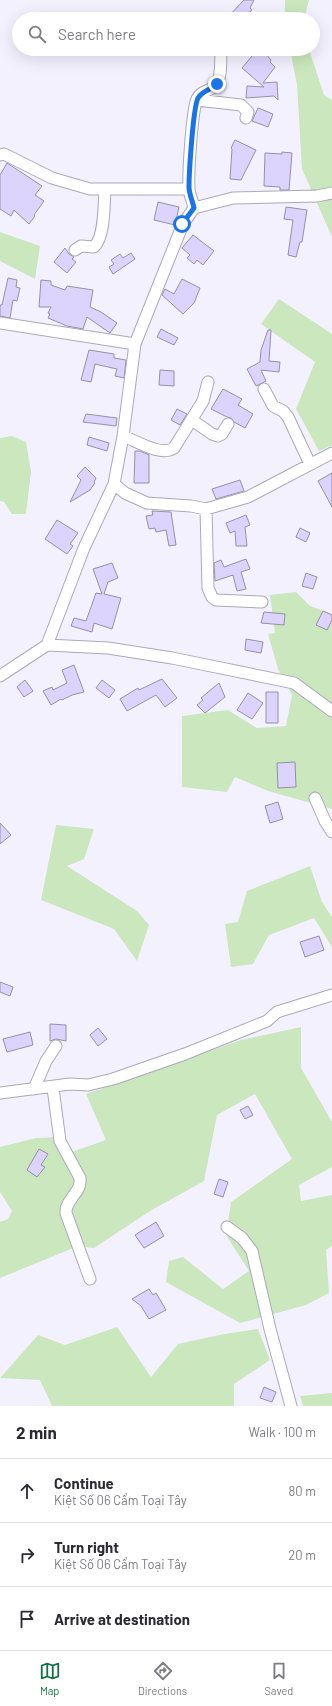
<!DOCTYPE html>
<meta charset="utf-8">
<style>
:root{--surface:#fff;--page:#f2f2f3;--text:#2b2b33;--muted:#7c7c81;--line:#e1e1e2;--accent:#137248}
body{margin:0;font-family:Barlow,sans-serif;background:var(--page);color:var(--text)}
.stop{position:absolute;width:12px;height:12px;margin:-9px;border:3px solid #1a73e8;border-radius:50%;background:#fff}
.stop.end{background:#1a73e8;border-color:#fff;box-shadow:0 1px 4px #0008}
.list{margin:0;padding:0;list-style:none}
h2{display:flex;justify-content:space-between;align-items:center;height:52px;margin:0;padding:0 16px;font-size:17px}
h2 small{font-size:13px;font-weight:400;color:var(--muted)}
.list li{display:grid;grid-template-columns:26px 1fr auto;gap:12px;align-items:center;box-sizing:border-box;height:64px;padding:0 16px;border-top:1px solid var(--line)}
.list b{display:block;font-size:15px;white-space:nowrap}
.list p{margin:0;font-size:13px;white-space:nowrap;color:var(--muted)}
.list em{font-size:13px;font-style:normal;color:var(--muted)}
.icon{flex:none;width:22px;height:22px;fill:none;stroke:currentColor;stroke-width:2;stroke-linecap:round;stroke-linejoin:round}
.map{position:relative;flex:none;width:332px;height:1406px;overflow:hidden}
.search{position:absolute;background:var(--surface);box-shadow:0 4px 16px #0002;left:12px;right:12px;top:12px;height:44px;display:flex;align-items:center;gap:10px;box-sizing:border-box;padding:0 14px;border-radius:22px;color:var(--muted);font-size:15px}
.sheet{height:244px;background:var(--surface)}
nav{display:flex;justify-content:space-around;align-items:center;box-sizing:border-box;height:56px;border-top:1px solid var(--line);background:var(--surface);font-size:11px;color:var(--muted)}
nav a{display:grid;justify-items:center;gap:2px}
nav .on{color:var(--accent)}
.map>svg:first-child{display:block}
.green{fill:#cae7bd}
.building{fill:#ddd4fe;stroke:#9491a0}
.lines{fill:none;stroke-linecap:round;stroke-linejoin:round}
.minor-casing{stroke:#aba8b8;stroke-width:13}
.minor{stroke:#fff;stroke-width:11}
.route{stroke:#1a73e8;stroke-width:5}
</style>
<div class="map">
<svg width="332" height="1406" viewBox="0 0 332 1406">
<rect width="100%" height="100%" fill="#f4f1ff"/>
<!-- green -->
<path class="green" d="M285,0H309L304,19H285Z
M290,49H309L324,95L332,100V237L302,169L297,85Z
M0,232L40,246L35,279L0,261Z
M279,299L332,334V445L319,451L296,409L315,362L261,324Z
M12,436L26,442L31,472L26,514H12L4,502L0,501V438Z
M296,592L310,606L332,614V809L268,791L235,777L227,792L182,787V716L228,710L257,728L286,726L292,695L278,669L268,634L275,633L270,595Z
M56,825L94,829L84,859L67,866L137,911L149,925L137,961L114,929L41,900Z
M310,866L322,902L332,917V947L314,918L269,935L253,964L231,967L225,924L238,922L247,891Z
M301,1027V1068L332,1122V1167L299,1185L301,1201L332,1195V1246L326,1250L329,1293L306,1305L240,1323L166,1282L169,1261L183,1257L223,1289L249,1271L226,1235L231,1202L292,1159L255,1094L217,1115L204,1181L150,1211L94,1248L78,1246L0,1278V1222L8,1219L12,1211L0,1192V1147L36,1138L60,1137L69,1153L106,1140L86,1094L241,1040Z
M117,1327L151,1377L178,1344L224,1334L258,1329L270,1360L234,1384V1406H52L40,1380L0,1378L38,1335L65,1345Z
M332,1393V1406H303L300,1396Z"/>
<!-- building -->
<path class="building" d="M244,0H254L250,8L252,10L247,14L250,19H226Z
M258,49H262L271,60L270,62L275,67L263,83L277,82L278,100L274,96L246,98L247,86L264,87L242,68Z
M258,108L273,114L268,127L252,121Z
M235,140L256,150L241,180L230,179L232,149L231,148Z
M282,152L292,153L289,190H280V187L264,186L265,153L282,154Z
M7,163L42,186L35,195L44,201L34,215L35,216L29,224L14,210L11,216L0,209V175Z
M158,202L179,207L175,225L154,220Z
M286,207L307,210L302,242H300L296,257L288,255L293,220L284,219Z
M193,235L214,251L203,265L197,260L194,264L187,258L190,255L182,248Z
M65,248L69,254L74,257L72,259L76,262L67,273L54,262Z
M131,253L135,259L113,274L109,267L114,264L111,260L120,254L123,258Z
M8,278L17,280L16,287L20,288L17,301L13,300L10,318L0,316V305H2Z
M182,279L200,288L194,303L183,314L162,295L165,289L174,294Z
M41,280L51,281V285L65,290L67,286L93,290L90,307L101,312L117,323L110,333L87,317L83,329L67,326L48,318L50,314L48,313L51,307H39Z
M161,329L178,338L174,345L157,337Z
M268,330H271L269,361L280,362L279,372L261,370L266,381L256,386L247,369L260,362L261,350Z
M89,350L114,354V358L126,360L124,378L115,376L117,369L95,364L91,382L81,380Z
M160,370L174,371V386L159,385Z
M223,389L242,399L238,405L253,414L245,428L234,422L231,418L227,417L211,409Z
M177,409L187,414L180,425L171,420Z
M86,414L117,418L116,426L83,422Z
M89,437L109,443L107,451L87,445Z
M135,451H140L149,455V483H134Z
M85,467L96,478L94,482L95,483L90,490L70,502L81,480L77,476Z
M332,473V507L318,481Z
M240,480L244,491L216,499L212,489Z
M152,511L171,512L176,545L169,546L166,530L156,532L155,528L149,529L146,516L153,515Z
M246,515L250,525L245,527L247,546H236L235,531L230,533L226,523Z
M57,520L78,533L70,544L73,546L67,554L45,539Z
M300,528L310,533L306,542L296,537Z
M246,559L250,569L241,572L246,589L237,591L233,575L215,581L214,563L221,560L224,567Z
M112,563L118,578L108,582L104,594L121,598L112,629L94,623L92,632L71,626L74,618L86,621L96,593L102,594L93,569Z
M306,573L317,577L313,589L302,586Z
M323,611L332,615V620L327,630L316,625Z
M264,612L285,614L284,625L261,623Z
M246,639L263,642L261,653L245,650Z
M74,665L84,692L72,695L62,700L61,699L51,705L43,691L52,687L53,690L67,683L62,670Z
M162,679L177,698L165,707L156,695L127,711L120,699L138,688L139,690Z
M25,680L33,691L24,697L17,687Z
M102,680L115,690L109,698L96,688Z
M219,683L225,697L205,713L197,705L203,700L201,698Z
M266,692H278V723H266Z
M248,693L263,703L252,719L237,710Z
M295,762L296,787L278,788L277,763Z
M278,802L283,819L270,823L265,806Z
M0,823L11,835L0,844Z
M319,936L324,950L305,957L300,942Z
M0,982L13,987L10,996L0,992Z
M50,1024L66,1025V1041L56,1039L50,1041Z
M98,1028L107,1039L98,1046L90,1035Z
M30,1032L33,1045L7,1052L3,1039Z
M248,1106L253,1115L245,1119L240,1110Z
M39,1149L48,1154L41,1165L45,1167L37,1177L27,1170Z
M219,1179L228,1182L223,1197L214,1194Z
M156,1222L164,1236L144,1248L135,1235Z
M149,1289L153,1295L156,1293L166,1310L149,1319L141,1306L132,1299Z
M264,1387L276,1392L272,1402L260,1398Z"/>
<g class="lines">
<!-- minor casing -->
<g class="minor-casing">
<path id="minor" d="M197,100L241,105L248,112L246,118
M0,155L4,154L52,178L90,189H189
M194,208C193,202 189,194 189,188C188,174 192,110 197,99C201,91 207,92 214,87C223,80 220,59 221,49
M75,250L81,246L94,247C105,237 104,203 105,189
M0,323L135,344L183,224L194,208L233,198L317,196L332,193
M264,389L273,406L283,411L288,417L310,464
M192,420L212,434L218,436L222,434L228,424
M123,436C137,441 161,457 174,448L203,401L208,382
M114,484L125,493L147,503L191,506L206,509L248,497L332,453
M206,509L208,588L212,597L216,600L262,602
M47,645L84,548L114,484L123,436L135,344
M0,676L47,645L108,648L172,658L294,683L332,711
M315,798L325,821L332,832
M53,1088L60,1141L80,1178C82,1193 65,1199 66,1213L90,1279
M34,1089L46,1061L56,1046
M0,1093L70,1084L88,1085L113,1079L185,1054L267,1021L277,1012L332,995
M227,1227L242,1238L252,1251L270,1329L291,1406"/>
</g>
<!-- minor -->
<use href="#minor" class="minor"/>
</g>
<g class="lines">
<!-- route -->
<path class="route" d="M182,224L194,208C193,202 189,194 189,187C189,174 193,108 198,98C203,90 211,90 217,84"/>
</g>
</svg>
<div class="stop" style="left:182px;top:224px"></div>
<div class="stop end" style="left:217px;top:84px"></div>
<div class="search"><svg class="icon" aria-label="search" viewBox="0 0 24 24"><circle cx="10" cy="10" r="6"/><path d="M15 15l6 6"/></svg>Search here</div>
</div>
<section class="sheet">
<h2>2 min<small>Walk · 100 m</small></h2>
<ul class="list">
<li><svg class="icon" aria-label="ahead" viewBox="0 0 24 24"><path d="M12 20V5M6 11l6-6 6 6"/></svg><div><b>Continue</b><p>Kiệt Số 06 Cẩm Toại Tây</p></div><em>80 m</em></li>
<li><svg class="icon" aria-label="right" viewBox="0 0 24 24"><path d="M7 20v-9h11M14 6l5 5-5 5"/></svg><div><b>Turn right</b><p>Kiệt Số 06 Cẩm Toại Tây</p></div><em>20 m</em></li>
<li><svg class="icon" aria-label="arrive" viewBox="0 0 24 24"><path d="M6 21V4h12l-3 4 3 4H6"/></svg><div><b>Arrive at destination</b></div></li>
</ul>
</section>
<nav>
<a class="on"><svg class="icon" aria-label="map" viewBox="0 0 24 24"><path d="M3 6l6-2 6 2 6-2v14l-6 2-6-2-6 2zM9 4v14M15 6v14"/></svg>Map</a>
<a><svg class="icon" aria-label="directions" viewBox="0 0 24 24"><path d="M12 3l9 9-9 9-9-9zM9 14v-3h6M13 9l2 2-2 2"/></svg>Directions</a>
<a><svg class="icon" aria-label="saved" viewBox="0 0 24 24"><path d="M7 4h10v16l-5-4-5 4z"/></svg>Saved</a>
</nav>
